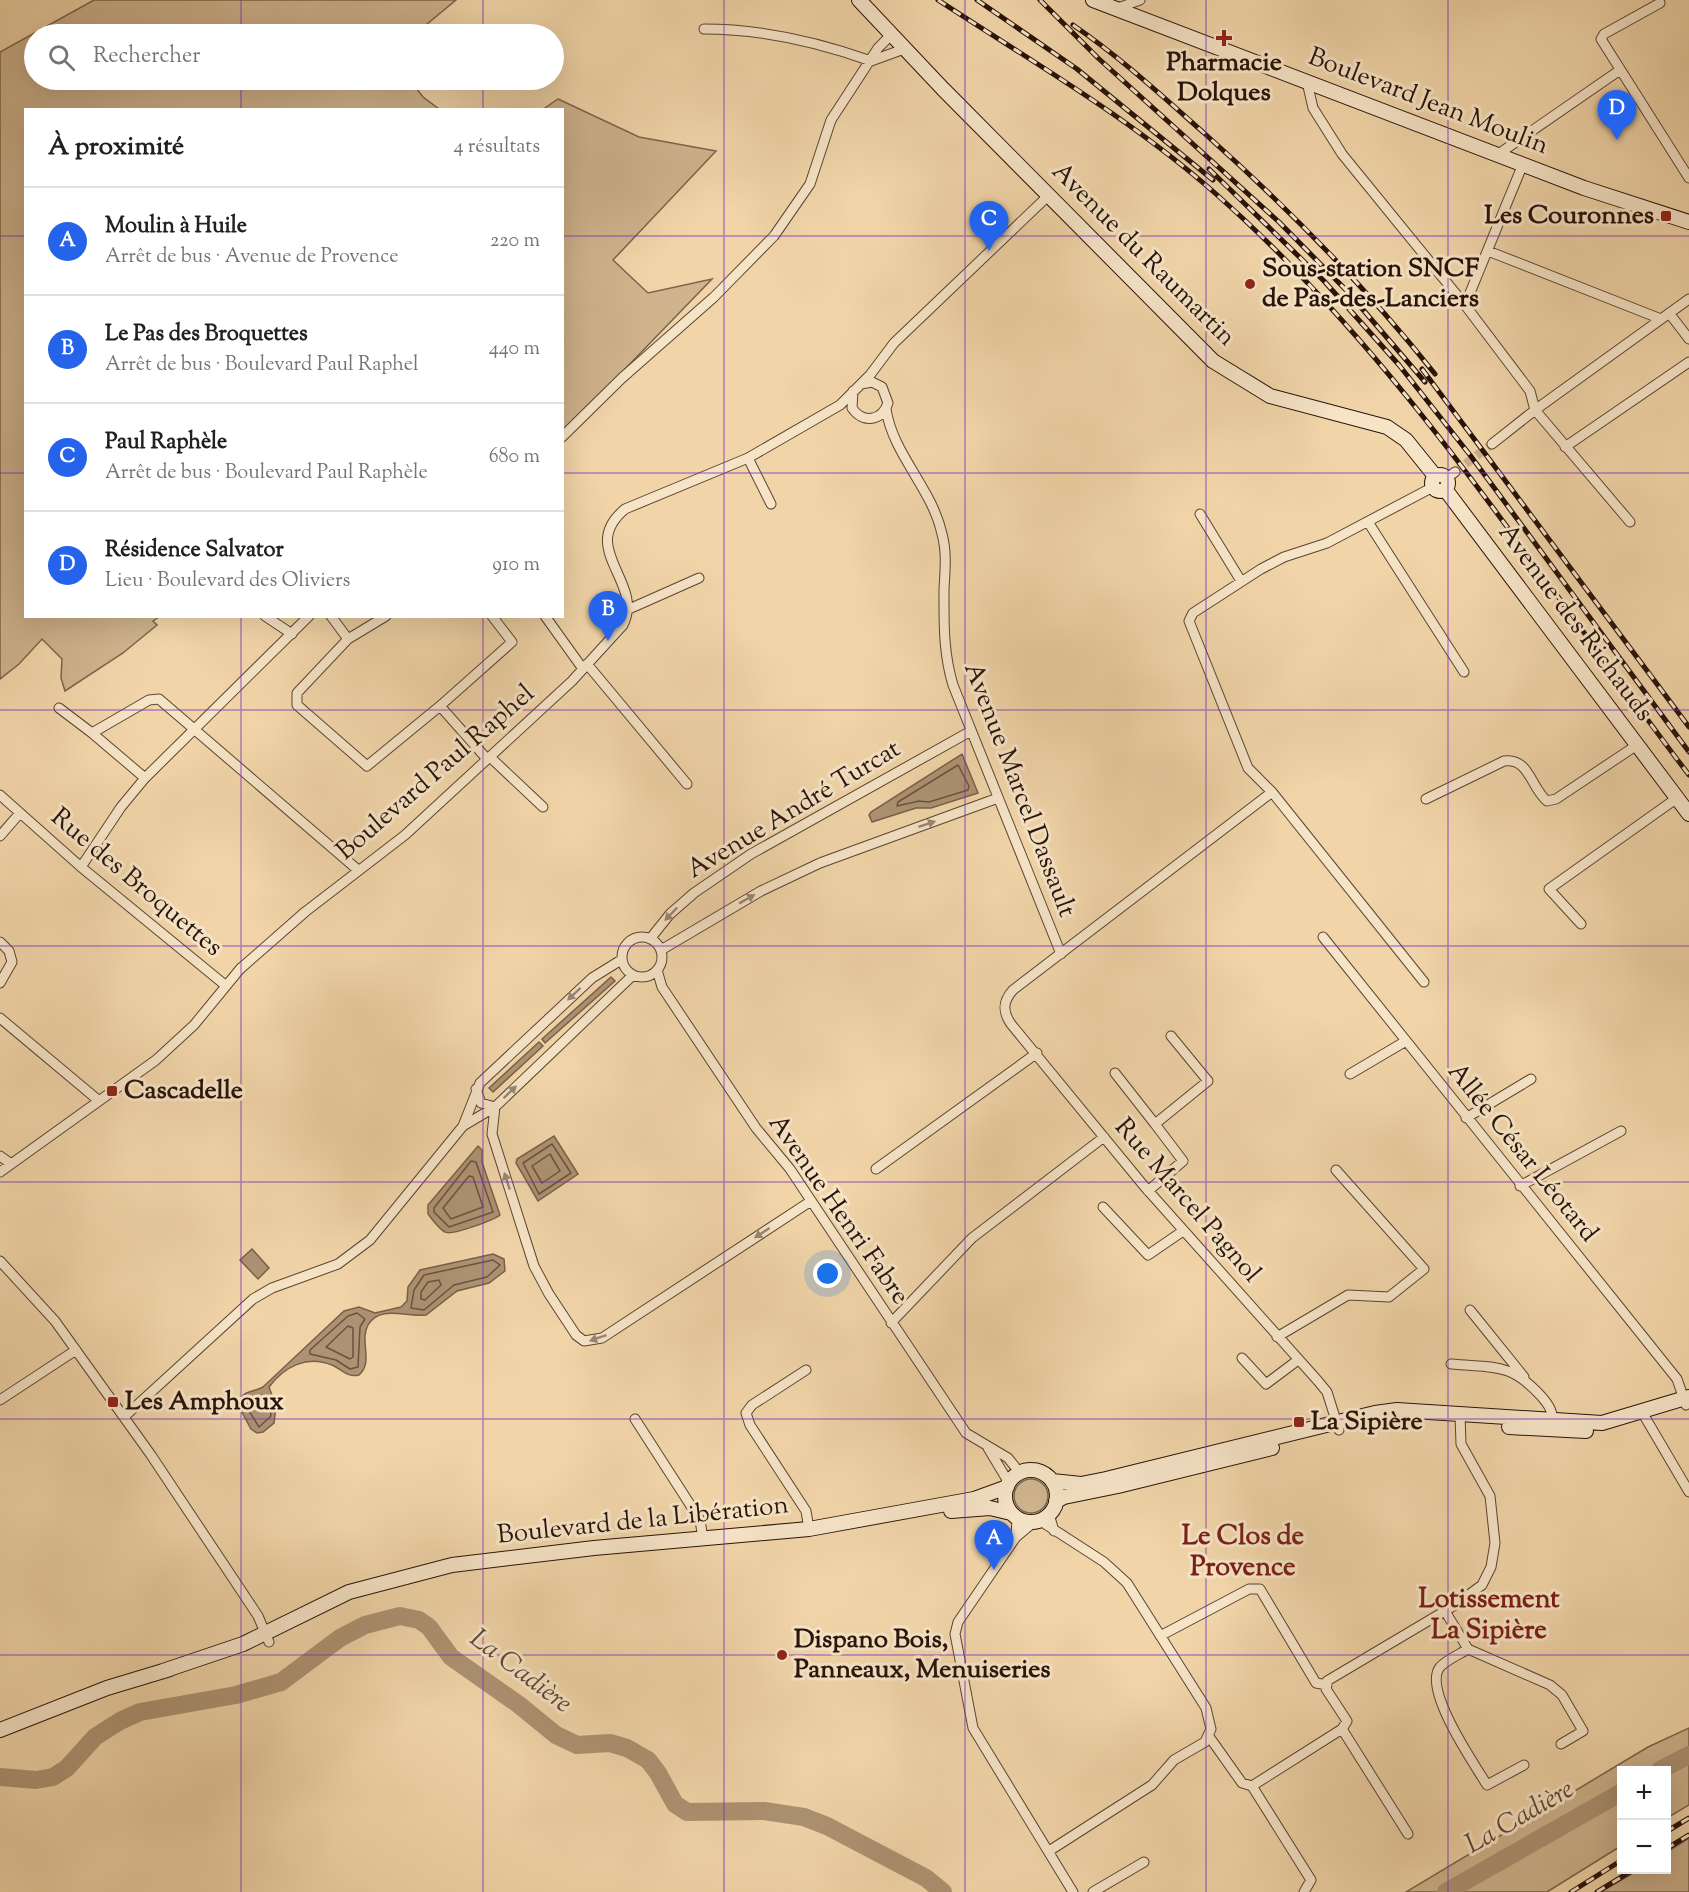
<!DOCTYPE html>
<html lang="fr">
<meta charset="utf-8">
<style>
:root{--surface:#fff;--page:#f2f2f2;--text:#202124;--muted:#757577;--line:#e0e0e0;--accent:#2563eb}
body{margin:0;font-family:"Sorts Mill Goudy",serif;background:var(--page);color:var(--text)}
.controls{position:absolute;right:18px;bottom:18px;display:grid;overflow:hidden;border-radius:0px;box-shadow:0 6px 24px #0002}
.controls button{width:54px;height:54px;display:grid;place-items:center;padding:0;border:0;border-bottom:2px solid var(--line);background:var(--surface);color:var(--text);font:30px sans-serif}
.you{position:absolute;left:828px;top:1274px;width:21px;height:21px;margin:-15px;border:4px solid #fff;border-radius:50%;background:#1a73e8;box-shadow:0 0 0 9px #1a73e833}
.badge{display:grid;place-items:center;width:39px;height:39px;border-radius:50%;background:var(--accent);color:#fff;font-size:20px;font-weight:700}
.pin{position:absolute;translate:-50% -50px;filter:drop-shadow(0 2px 3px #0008)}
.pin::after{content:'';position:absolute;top:32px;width:21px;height:18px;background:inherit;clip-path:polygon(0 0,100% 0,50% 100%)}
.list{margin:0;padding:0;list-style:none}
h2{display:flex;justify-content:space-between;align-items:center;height:78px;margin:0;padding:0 24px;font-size:26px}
h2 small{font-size:20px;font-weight:400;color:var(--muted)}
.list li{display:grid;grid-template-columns:39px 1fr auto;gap:18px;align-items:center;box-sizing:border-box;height:108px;padding:0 24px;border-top:2px solid var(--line)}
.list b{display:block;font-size:22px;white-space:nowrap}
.list p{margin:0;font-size:20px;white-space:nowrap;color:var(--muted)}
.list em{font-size:20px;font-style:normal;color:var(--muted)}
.icon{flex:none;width:33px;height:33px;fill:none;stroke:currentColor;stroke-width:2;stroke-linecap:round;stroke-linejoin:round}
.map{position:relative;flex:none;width:1689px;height:1892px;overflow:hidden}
.search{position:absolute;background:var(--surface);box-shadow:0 6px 24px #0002;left:24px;top:24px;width:540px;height:66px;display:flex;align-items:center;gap:15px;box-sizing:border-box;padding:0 21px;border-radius:33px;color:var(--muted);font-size:22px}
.panel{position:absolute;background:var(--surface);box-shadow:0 6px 24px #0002;left:24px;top:108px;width:540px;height:510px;border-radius:0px}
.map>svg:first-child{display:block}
.green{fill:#cfb48e;stroke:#7c644c;stroke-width:1.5}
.water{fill:#ad9373;stroke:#786049;stroke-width:1.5}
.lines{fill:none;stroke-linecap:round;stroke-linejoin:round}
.shore{stroke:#6a533e;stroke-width:1.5}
.river{stroke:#ad9373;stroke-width:18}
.street-tunnel{stroke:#c9ae89;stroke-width:9;stroke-dasharray:9 4.5;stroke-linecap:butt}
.street-casing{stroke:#5a4431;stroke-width:11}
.secondary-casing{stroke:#281309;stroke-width:16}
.street{stroke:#f6e4c7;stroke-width:9}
.secondary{stroke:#f6e4c7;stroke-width:14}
.rail-casing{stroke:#281309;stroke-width:5}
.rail{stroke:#f6e4c7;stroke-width:3;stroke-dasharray:9;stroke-linecap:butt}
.oneway{fill:#998672}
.grid{fill:none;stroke:#7b2cbf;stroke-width:1.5;stroke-opacity:0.55}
.poi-dot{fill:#8f2418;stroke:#f6e4c7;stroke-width:2}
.labels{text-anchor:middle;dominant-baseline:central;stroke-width:6;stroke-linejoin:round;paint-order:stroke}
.poi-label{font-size:26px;font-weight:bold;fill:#281309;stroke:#f6e4c7;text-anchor:start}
.street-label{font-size:26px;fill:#281309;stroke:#f6e4c7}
.neighbourhood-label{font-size:27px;font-weight:bold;fill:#7a1f14;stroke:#f6e4c7}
.water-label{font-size:27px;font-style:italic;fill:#5d4633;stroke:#f6e4c7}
</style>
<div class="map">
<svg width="1689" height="1892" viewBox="0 0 1689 1892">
<rect width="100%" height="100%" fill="#f1d5a9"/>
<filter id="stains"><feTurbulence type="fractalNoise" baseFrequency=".00333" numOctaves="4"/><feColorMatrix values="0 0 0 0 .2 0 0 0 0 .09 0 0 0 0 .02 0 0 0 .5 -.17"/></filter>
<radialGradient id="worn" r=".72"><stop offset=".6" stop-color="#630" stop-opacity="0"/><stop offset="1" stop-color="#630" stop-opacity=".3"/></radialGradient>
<!-- green -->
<path class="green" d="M94,0H456L415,34H34V80H410L423,97L439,109L26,110V616L159,617L153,621L157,625L123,653L65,691L61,678L62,659L42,639L19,664L0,679V52Z
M558,99L639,137L716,151L613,260L648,293L712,279L566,430L562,427V110H542Z
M1014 1496a17 17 0 1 1 34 0a17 17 0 1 1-34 0Z
M1689,1728V1805L1667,1818L1666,1770H1622L1621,1846L1547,1892H1406L1648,1747Z
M1689,1838V1892H1601L1638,1870H1666L1667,1852Z"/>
<!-- water -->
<path class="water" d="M962,754L978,793L931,808H916L872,822L869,815L871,812Z
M611,977L615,981L545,1043L542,1039Z
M539,1042L543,1046L493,1092L489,1088Z
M554,1136L578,1174L538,1201L516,1163L517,1159Z
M478,1146L482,1150V1162L500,1215C494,1220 451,1236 445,1232C438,1228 433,1220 428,1214V1205Z
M252,1249L269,1268L258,1279L240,1260Z
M493,1254L504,1259L505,1271L489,1283L457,1291L426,1315C408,1318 380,1304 368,1325C359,1341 374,1362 359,1375C347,1378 342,1369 332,1365C307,1355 285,1366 269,1387L276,1406L274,1423L263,1432L257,1433L251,1429L238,1405C241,1390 252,1393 263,1387L344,1311L359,1307L375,1313L401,1307L407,1301L408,1287L420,1270Z"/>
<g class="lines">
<!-- shore -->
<path class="shore" d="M958,765L969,786L968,790L929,802L919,801L897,806L898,802Z
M552,1144L571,1173L539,1194L523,1163Z
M550,1154L560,1171L542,1183L532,1166Z
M471,1161L476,1162L493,1212L449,1227L434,1212V1208Z
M469,1176L473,1177L483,1207L451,1219L443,1208Z
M493,1260L500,1265L487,1277L454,1285L424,1310L411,1308L414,1290L424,1275Z
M439,1280L441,1285L425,1300L421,1299V1292L428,1282Z
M357,1313L365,1319L360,1327L358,1367L350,1369L336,1360L310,1354V1350L348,1316Z
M348,1326L353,1328V1357L350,1359L326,1347Z
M264,1395L270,1407L271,1416L259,1427L244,1403L251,1397Z"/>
<!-- river -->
<path class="river" d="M1660,1770L1689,1755
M0,1777L36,1780L53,1777L67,1768L95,1737L120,1721L140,1712L236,1695L281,1682L340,1638L365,1625L400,1616L419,1620L429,1627L451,1657L518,1704L556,1735L577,1745L610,1743L627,1748L648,1760L658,1773L675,1804L687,1812L764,1811L804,1817L827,1826L926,1878L943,1892
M1446,1892L1622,1792"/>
<!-- street-tunnel -->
<path class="street-tunnel" d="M1455,472L1492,444"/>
<!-- street casing -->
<g class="street-casing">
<path id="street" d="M1660,3L1604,34L1601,39L1689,178
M1118,8L1140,0
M704,29C761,29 818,42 871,61
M871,61L904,49
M1307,82L1313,108L1342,154L1465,305L1530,391L1535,410L1630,522
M1497,155L1620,70
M1488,251L1661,319
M1465,305L1523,164
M1669,313L1689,339
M853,391L852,408C863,424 882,421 888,403L882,387L872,382L861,384
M886,409C893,455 932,488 942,534C947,552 945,571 944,589C944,622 943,652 953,685L1061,954
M562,437L622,378L714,297L774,236L810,184L831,120L878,48L891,35
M1492,444L1535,410L1689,299
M1565,447L1689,362
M748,458L771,504
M1447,478L1455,472
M1200,514L1241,581
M1368,522L1464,672
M629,609L699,578
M265,616L292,634
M331,616L348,639L386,616
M545,616L583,669
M348,639L297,693V705L367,766L440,706
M587,664L687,784
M59,708L92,733
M490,757L543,807
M487,759L440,706L512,642L492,616
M145,778L92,733L149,700L159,699L358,870
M1272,792L1013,990C1003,1001 1002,1011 1011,1024L1144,1186L1318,1381L1327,1392L1339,1430
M0,795L81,867L225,985
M1426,799L1504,761C1529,757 1531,788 1547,801L1556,799L1637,745
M0,836L20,813
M81,867L121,807L145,778L309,616
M1581,924L1549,889L1677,798
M622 957a20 20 0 1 1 40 0a20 20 0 1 1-40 0Z
M1323,937L1677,1379L1686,1405
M650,939L670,914L694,893L751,854L971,731
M0,942L9,951L12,962L0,983
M661,950L761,891L820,863L998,798
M657,970L662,987L756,1128L790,1169L966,1433L1008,1458L1020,1473
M1424,982L1272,792L1248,768L1189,621L1193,613L1261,569L1284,557L1327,543L1433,487
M0,1018L98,1100
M1115,1073L1155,1124
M1350,1074L1406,1041
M476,1089L481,1103L495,1107L492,1134L534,1266L549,1294L576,1335L584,1341L602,1338L811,1201
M1466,1118L1531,1079
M463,1126L480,1083L592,978L621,960
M0,1156L11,1164
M876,1169L1037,1053
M0,1172L156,1060L194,1025L240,969L305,912L405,835L572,681L623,625C645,582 577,549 625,509L748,458L840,405L870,375L894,343L1049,195
M1520,1186L1621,1131
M1148,1191L1183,1161L1155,1124L1208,1081L1171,1036
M1103,1207L1148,1255L1183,1231
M0,1261L55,1321L151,1455L258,1616L269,1642
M1470,1310L1524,1377
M891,1323L972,1238L1104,1137
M1277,1337L1348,1295L1389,1297L1424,1269L1336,1170
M1242,1358L1266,1384L1298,1360
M1451,1364C1494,1368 1510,1362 1541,1396C1549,1405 1553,1411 1553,1425
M806,1370L752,1405L746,1413L750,1425L806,1511L809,1529
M0,1400L76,1350
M1642,1412L1689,1492
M124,1417L253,1299L272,1288L338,1264L370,1240L463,1126L495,1107L632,976
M635,1419L700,1520L703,1539
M988,1448L1009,1483
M1049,1514L1054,1531
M1039,1520L1104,1562L1127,1583L1206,1708L1211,1729L1205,1742L1174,1760L1152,1785L1049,1851
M1034,1522L1016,1537L958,1622L955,1634L973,1728L1073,1892
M1016,1537L1017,1518
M1445,1611L1468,1649L1550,1685L1562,1695L1583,1731L1561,1744
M1160,1636L1249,1589H1260L1316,1683L1327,1685L1326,1689L1347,1721L1342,1729L1408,1834
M1468,1649C1460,1654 1446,1660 1440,1667C1422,1689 1475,1765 1487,1785L1524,1765
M1327,1685V1681L1455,1605L1482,1585L1491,1567L1495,1543L1490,1496L1461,1444L1460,1415
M1208,1735L1242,1783L1252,1786L1311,1880L1304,1892
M1252,1786L1342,1729
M1093,1892L1144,1862"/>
</g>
<!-- secondary casing -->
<g class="secondary-casing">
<path id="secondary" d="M859,0L943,89L1213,361L1270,396L1387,427L1406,440L1435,476
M1093,0L1584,188L1689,222
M1432 483a8 8 0 1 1 16 0a8 8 0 1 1-16 0Z
M1445,489L1689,814
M1509,1427L1586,1431
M1005 1496a26 26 0 1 1 52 0a26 26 0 1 1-52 0Z
M1052,1481L1081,1484L1106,1479L1375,1413L1397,1410L1602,1423L1689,1397
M1056,1501L1064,1497L1118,1486L1272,1448
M951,1511L990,1508L1011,1513
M163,1671L243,1644L349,1592L452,1565L594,1548L809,1529L974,1499L1007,1487
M0,1730L107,1688L170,1669"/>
</g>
<!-- street -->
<use href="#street" class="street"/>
<!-- secondary -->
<use href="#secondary" class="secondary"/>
<!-- rail casing -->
<g class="rail-casing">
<path id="rail" d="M938,0C1034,63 1130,118 1216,194C1404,360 1538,577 1689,775
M977,0L1077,69L1213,180
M1040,0L1098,58L1279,222L1347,291L1425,382
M1073,25C1120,57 1161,95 1204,133C1287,207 1365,286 1435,374
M1209,169L1324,281L1399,365L1470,455L1689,752
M1422,369L1689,727
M1666,1832L1689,1818
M1666,1849L1689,1835
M1571,1892L1622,1860
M1597,1892L1633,1870"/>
</g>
<!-- rail -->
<use href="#rail" class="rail"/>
</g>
<!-- one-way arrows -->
<defs><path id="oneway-solid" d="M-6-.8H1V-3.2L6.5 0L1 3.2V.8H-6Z" transform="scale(1.5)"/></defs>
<g class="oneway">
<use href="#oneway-solid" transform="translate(927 824) rotate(-18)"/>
<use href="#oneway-solid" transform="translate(747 899) rotate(-29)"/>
<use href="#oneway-solid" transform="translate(671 914) rotate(134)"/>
<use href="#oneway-solid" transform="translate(574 994) rotate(137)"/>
<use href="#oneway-solid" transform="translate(510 1092) rotate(-44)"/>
<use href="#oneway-solid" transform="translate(507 1181) rotate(-108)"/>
<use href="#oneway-solid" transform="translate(762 1233) rotate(147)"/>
<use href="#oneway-solid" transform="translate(598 1338) rotate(161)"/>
</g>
<!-- grid -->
<path class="grid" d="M241,0V34M483,0V34M724,0V1892M965,0V1892M1206,0V1892M1448,0V1892M241,80V110M483,80V110M0,236H26M562,236H1689M0,473H26M562,473H1689M241,616V1892M483,616V1892M0,710H1689M0,946H1689M0,1182H1689M0,1419H1689M0,1655H1689"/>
<!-- markers -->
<g class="poi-dot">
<path d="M1221 29h6v6h6v6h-6v6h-6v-6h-6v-6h6z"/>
<rect x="1660" y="210" width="12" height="12" rx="3"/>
<circle cx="1250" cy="284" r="6"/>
<rect x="106" y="1085" width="12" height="12" rx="3"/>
<rect x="107" y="1396" width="12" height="12" rx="3"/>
<rect x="1293" y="1416" width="12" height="12" rx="3"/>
<circle cx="782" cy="1655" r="6"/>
</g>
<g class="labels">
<!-- poi labels -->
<g class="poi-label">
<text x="1224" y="63" text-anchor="middle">Pharmacie<tspan x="1224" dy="30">Dolques</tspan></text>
<text x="1654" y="216" text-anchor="end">Les Couronnes</text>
<text x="1262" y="269">Sous-station SNCF<tspan x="1262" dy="30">de Pas-des-Lanciers</tspan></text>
<text x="124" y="1091">Cascadelle</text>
<text x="125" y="1402">Les Amphoux</text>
<text x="1311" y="1422">La Sipière</text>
<text x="794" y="1640">Dispano Bois,<tspan x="794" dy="30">Panneaux, Menuiseries</tspan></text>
</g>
<!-- street labels -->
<g class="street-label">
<text transform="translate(1428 102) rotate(21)">Boulevard Jean Moulin</text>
<text transform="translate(1143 255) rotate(45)">Avenue du Raumartin</text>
<text transform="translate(1575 623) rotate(53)">Avenue des Richauds</text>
<text transform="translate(436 773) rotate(-41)">Boulevard Paul Raphel</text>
<text transform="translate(1019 790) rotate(69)">Avenue Marcel Dassault</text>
<text transform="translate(794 810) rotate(-31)">Avenue André Turcat</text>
<text transform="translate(136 883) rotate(40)">Rue des Broquettes</text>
<text transform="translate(1522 1153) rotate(51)">Allée César Léotard</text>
<text transform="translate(1187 1201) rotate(49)">Rue Marcel Pagnol</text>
<text transform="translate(838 1210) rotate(55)">Avenue Henri Fabre</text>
<text transform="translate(643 1521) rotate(-6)">Boulevard de la Libération</text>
</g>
<!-- neighbourhood labels -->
<g class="neighbourhood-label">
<text x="1243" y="1537">Le Clos de<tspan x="1243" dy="31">Provence</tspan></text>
<text x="1489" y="1600">Lotissement<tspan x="1489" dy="31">La Sipière</tspan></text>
</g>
<!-- water labels -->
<g class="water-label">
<text transform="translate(520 1672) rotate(37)">La Cadière</text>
<text transform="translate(1520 1818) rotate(-30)">La Cadière</text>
</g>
</g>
<rect width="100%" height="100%" filter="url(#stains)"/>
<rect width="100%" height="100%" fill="url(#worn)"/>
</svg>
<div class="controls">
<button>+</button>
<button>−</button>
</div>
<div class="you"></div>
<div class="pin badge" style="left:994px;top:1570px">A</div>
<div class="pin badge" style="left:608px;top:641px">B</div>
<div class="pin badge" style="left:989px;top:251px">C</div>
<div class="pin badge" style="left:1617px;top:140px">D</div>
<div class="search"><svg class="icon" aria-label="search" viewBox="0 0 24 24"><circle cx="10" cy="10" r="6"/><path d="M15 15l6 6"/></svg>Rechercher</div>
<section class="panel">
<h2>À proximité<small>4 résultats</small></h2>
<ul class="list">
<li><span class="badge">A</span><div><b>Moulin à Huile</b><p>Arrêt de bus · Avenue de Provence</p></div><em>220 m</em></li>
<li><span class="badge">B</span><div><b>Le Pas des Broquettes</b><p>Arrêt de bus · Boulevard Paul Raphel</p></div><em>440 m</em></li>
<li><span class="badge">C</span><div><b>Paul Raphèle</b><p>Arrêt de bus · Boulevard Paul Raphèle</p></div><em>680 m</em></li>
<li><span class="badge">D</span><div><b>Résidence Salvator</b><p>Lieu · Boulevard des Oliviers</p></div><em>910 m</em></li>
</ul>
</section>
</div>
